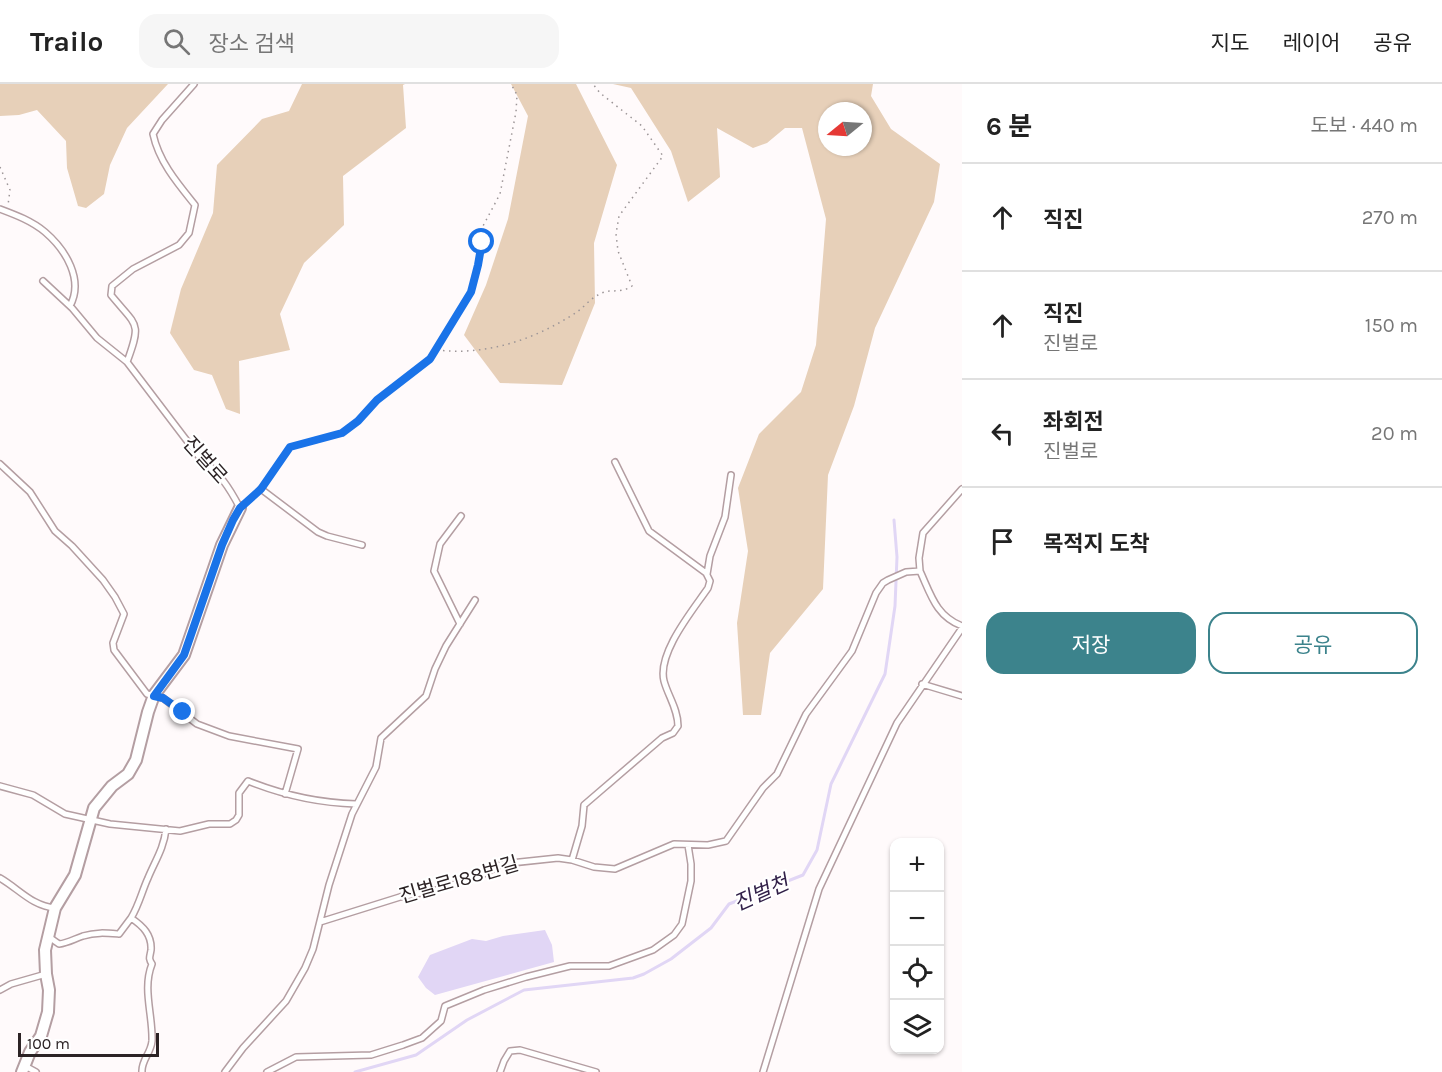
<!DOCTYPE html>
<html lang="ko">
<meta charset="utf-8">
<style>
:root{--surface:#fff;--page:#f6f6f6;--text:#222;--muted:#767676;--line:#e0e0e0;--accent:#3c838c}
body{margin:0;font-family:Karla,"Noto Sans KR",sans-serif;background:var(--page);color:var(--text)}
.controls{position:absolute;right:18px;bottom:18px;display:grid;overflow:hidden;border-radius:12px;box-shadow:0 2px 4px #0004}
.controls button{width:54px;height:54px;display:grid;place-items:center;padding:0;border:0;border-bottom:2px solid var(--line);background:var(--surface);color:var(--text);font:30px sans-serif}
.compass{position:absolute;left:818px;top:18px;width:54px;height:54px;border-radius:50%;background:var(--surface);box-shadow:0 2px 4px #0004;rotate:252deg}
.scale{position:absolute;left:18px;bottom:15px;width:141px;box-sizing:border-box;padding-left:6px;border:3px solid #2c2325;border-top:0;font-size:16px;line-height:21px;white-space:nowrap;color:#2c2325;-webkit-text-stroke:4px #fff;paint-order:stroke}
.stop{position:absolute;width:18px;height:18px;margin:-14px;border:4px solid #1a73e8;border-radius:50%;background:#fff}
.stop.end{background:#1a73e8;border-color:#fff;box-shadow:0 2px 6px #0008}
.list{margin:0;padding:0;list-style:none}
h2{display:flex;justify-content:space-between;align-items:center;height:78px;margin:0;padding:0 24px;font-size:26px}
h2 small{font-size:20px;font-weight:400;color:var(--muted)}
.list li{display:grid;grid-template-columns:39px 1fr auto;gap:18px;align-items:center;box-sizing:border-box;height:108px;padding:0 24px;border-top:2px solid var(--line)}
.list b{display:block;font-size:22px;white-space:nowrap}
.list p{margin:0;font-size:20px;white-space:nowrap;color:var(--muted)}
.list em{font-size:20px;font-style:normal;color:var(--muted)}
.actions{display:flex;gap:12px;padding:18px 24px}
.actions a{flex:1;padding:14px 0;border:2px solid var(--accent);border-radius:18px;text-align:center;font-size:21px;color:var(--accent)}
.actions .main{background:var(--accent);color:#fff}
.icon{flex:none;width:33px;height:33px;fill:none;stroke:currentColor;stroke-width:2;stroke-linecap:round;stroke-linejoin:round}
.map{position:relative;flex:none;width:962px;height:988px;overflow:hidden}
header{display:flex;align-items:center;gap:36px;box-sizing:border-box;height:84px;padding:0 30px;background:var(--surface);border-bottom:2px solid var(--line)}
header strong{font-size:28px}
nav{display:flex;gap:33px;margin-inline-start:auto;font-size:21px}
.search{width:420px;height:54px;background:var(--page);display:flex;align-items:center;gap:15px;box-sizing:border-box;padding:0 21px;border-radius:18px;color:var(--muted);font-size:22px}
main{display:flex}
aside{flex:1;background:var(--surface)}
.map>svg:first-child{display:block}
.green{fill:#e7d0b9;fill-rule:evenodd}
.water{fill:#e1d6f5}
.lines{fill:none;stroke-linecap:round;stroke-linejoin:round}
.stream{stroke:#e1d6f5;stroke-width:3}
.service-casing{stroke:#b49ea2;stroke-width:8}
.minor-casing{stroke:#b49ea2;stroke-width:14}
.path{stroke:#9c9597;stroke-width:1.5;stroke-dasharray:1.5 4.5;stroke-linecap:butt}
.service{stroke:#fff;stroke-width:5}
.minor{stroke:#fff;stroke-width:10}
.route{stroke:#1a73e8;stroke-width:8}
.labels{text-anchor:middle;dominant-baseline:central;stroke-width:4.5;stroke-linejoin:round;paint-order:stroke}
.street-label{font-size:20px;fill:#2c2325;stroke:#fff}
.water-label{font-size:21px;font-style:italic;fill:#322149;stroke:#fff}
</style>
<header>
<strong>Trailo</strong>
<div class="search"><svg class="icon" aria-label="search" viewBox="0 0 24 24"><circle cx="10" cy="10" r="6"/><path d="M15 15l6 6"/></svg>장소 검색</div>
<nav><a>지도</a><a>레이어</a><a>공유</a></nav>
</header>
<main>
<div class="map">
<svg width="962" height="988" viewBox="0 0 962 988">
<rect width="100%" height="100%" fill="#fffafb"/>
<!-- green -->
<path class="green" d="M0,0H168L127,44L110,81L104,110L86,124L78,122L67,84L66,57L37,26L19,31L0,32Z
M302,0H405L403,1L406,44L343,92L344,141L304,179L280,230L290,266L239,277L240,330L226,325L212,291L194,286L170,249L181,205L213,129L217,81L262,35L289,27Z
M511,0H576L617,81L594,159L595,219L562,301L500,299L464,251L486,201L508,135L528,32Z
M613,0H873L871,12L891,45L940,80L934,118L875,244L854,322L828,391L823,505L770,569L761,631H743L737,539L748,467L738,404L759,350L801,308L816,261L826,135L802,44H785L767,59L753,64L717,44L720,93L688,118L671,67L631,4ZM827,27H863V63H827Z"/>
<!-- water -->
<path class="water" d="M545,846L552,861L554,878L435,911L426,904L418,893L430,871L472,855L486,857L503,852Z"/>
<g class="lines">
<!-- stream -->
<path class="stream" d="M355,988L416,971L467,936L524,906L633,894L644,890L671,875L711,844L729,820L803,791L817,766L831,700L885,590L895,522L897,473L894,436"/>
<!-- service casing -->
<g class="service-casing">
<path id="service" d="M0,125C16,131 32,137 45,148C66,166 84,196 70,222
M43,197L72,224L97,254L127,278L200,374C219,388 229,403 240,424
M127,278C142,237 137,243 111,211L112,202L133,185L179,161L189,149L195,121C178,100 159,78 153,50L162,36L194,0
M0,380L30,408L55,447L72,462L103,496L115,513L124,530L113,559L114,566L147,610L163,614L197,640L229,652L298,665L285,710
M261,405L318,448L327,452L362,461
M920,487C931,511 936,532 962,542
M707,490L710,472L725,433L731,391
M460,540L434,487L440,460L461,432
M922,600L962,612
M0,702L33,711L65,730L110,740L180,747L209,740H230L236,736L239,731V709L248,697C283,711 319,719 356,720
M572,776L582,742L584,721L662,654L673,649L678,642C678,625 668,612 664,597C657,569 693,526 708,504L710,497L706,489L649,447L615,378
M0,794C19,805 32,822 55,824
M320,838L400,813L436,806L478,793L502,780L558,774L572,776L594,783L615,785L674,760L708,761L726,757L763,704L777,690L806,630L852,567L876,509L883,499L888,496L906,488L920,487L919,474L923,449L962,405
M49,853L59,860C68,859 74,855 83,852C96,848 106,849 119,850L131,834
M0,906L11,900L46,890
M25,982L36,988
M142,988C141,977 151,969 152,957C153,931 142,905 152,880C148,874 150,873 151,866C152,851 143,842 131,834C139,821 142,807 148,794C155,777 164,764 166,745
M225,988L243,964L286,917L305,884L313,865L329,801L352,730L376,683L381,654L426,612L435,585L446,562L475,516
M267,988L296,973L371,971L403,961L422,954L441,937L445,922L484,906L526,893L570,882H609L653,866L674,851L682,840L691,797V780L688,761
M500,988L504,977L510,967L520,966L596,988
M763,988L819,805L897,639L962,544"/>
</g>
<!-- minor casing -->
<g class="minor-casing">
<path id="minor" d="M22,988L30,968L41,952L48,928L49,906L46,890L45,866L55,824L75,791L94,724L112,702L128,690L136,676L148,628L154,611L184,571L222,461L240,424"/>
</g>
<!-- path -->
<path class="path" d="M0,83L10,106L8,121
M437,266C487,272 536,255 577,228C584,223 590,215 598,211C610,203 619,211 632,202L618,167L616,150L619,132L663,72L642,42L600,9L593,0
M264,399L290,363L342,349L358,337L377,316L430,275L444,255L471,208L478,181L483,142L500,110L516,28L517,11L511,0
M248,417L256,410"/>
<!-- service -->
<use href="#service" class="service"/>
<!-- minor -->
<use href="#minor" class="minor"/>
</g>
<g class="lines">
<!-- route -->
<path class="route" d="M183,628L163,614L154,612L184,571L222,461L233,436L240,424L261,405L290,363L342,349L358,337L377,316L430,275L471,208L478,181L482,158"/>
</g>
<g class="labels">
<!-- street labels -->
<g class="street-label">
<text transform="translate(205 376) rotate(48)">진벌로</text>
<text transform="translate(459 796) rotate(-16)">진벌로188번길</text>
</g>
<!-- water labels -->
<g class="water-label">
<text transform="translate(761 809) rotate(-24)">진벌천</text>
</g>
</g>
</svg>
<div class="controls">
<button>+</button>
<button>−</button>
<button><svg class="icon" aria-label="locate" viewBox="0 0 24 24"><circle cx="12" cy="12" r="6"/><path d="M12 2v4M12 18v4M2 12h4M18 12h4"/></svg></button>
<button><svg class="icon" aria-label="layers" viewBox="0 0 24 24"><path d="M12 4l9 5-9 5-9-5zM3 14l9 5 9-5"/></svg></button>
</div>
<svg class="compass" viewBox="-18 -18 36 36"><path d="M0-13l5 13h-10z" fill="#e53935"/><path d="M0 13l5-13h-10z" fill="#767676"/></svg>
<div class="scale">100 m</div>
<div class="stop" style="left:482px;top:158px"></div>
<div class="stop end" style="left:183px;top:628px"></div>
</div>
<aside>
<h2>6 분<small>도보 · 440 m</small></h2>
<ul class="list">
<li><svg class="icon" aria-label="ahead" viewBox="0 0 24 24"><path d="M12 20V5M6 11l6-6 6 6"/></svg><div><b>직진</b></div><em>270 m</em></li>
<li><svg class="icon" aria-label="ahead" viewBox="0 0 24 24"><path d="M12 20V5M6 11l6-6 6 6"/></svg><div><b>직진</b><p>진벌로</p></div><em>150 m</em></li>
<li><svg class="icon" aria-label="left" viewBox="0 0 24 24"><path d="M17 20v-9H6M10 6l-5 5 5 5"/></svg><div><b>좌회전</b><p>진벌로</p></div><em>20 m</em></li>
<li><svg class="icon" aria-label="arrive" viewBox="0 0 24 24"><path d="M6 21V4h12l-3 4 3 4H6"/></svg><div><b>목적지 도착</b></div></li>
</ul>
<div class="actions"><a class="main">저장</a><a>공유</a></div>
</aside>
</main>
